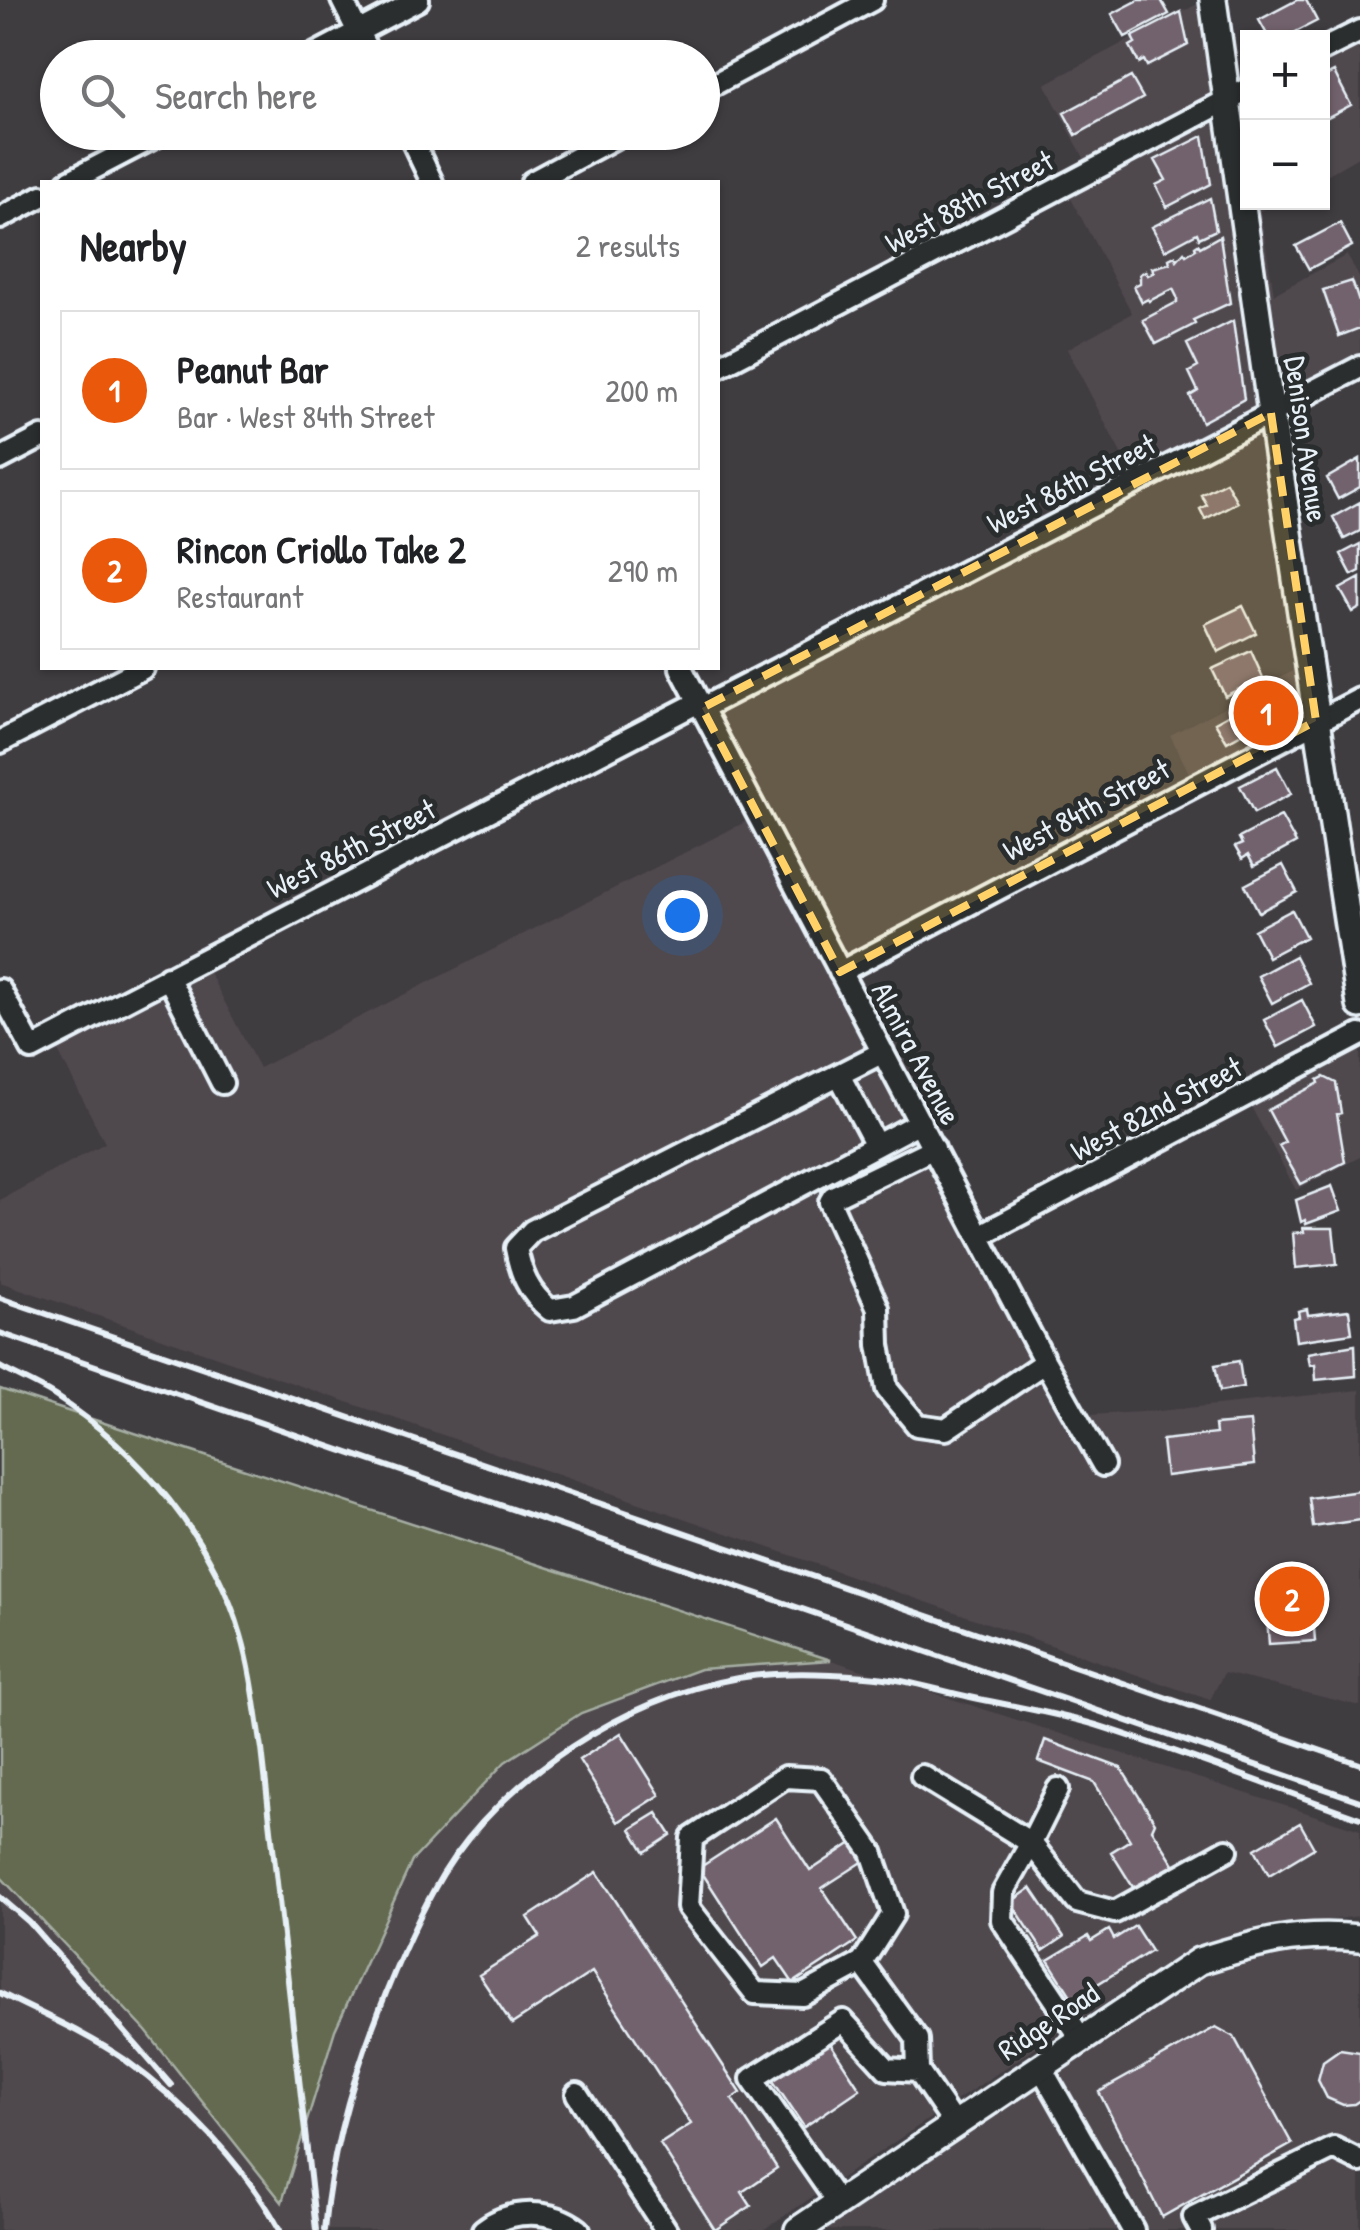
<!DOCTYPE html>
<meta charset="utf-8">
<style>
:root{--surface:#fff;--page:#f2f2f2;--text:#202124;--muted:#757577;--line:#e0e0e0;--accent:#ea580c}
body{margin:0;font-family:"Patrick Hand",sans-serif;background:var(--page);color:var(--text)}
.controls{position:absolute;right:30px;top:30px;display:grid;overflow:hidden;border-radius:0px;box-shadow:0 2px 8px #0004}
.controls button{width:90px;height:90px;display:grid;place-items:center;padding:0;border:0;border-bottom:2px solid var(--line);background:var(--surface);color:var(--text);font:50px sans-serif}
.you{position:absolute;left:682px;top:915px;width:35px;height:35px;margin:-25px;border:8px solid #fff;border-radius:50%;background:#1a73e8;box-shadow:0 0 0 15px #1a73e833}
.badge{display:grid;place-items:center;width:65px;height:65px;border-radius:50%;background:var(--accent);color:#fff;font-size:32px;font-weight:700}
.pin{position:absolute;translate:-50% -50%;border:5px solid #fff;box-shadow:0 2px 10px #0006}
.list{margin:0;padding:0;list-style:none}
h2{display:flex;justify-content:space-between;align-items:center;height:130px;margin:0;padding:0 40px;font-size:42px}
h2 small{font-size:32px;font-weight:400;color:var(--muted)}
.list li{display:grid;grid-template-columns:65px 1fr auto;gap:30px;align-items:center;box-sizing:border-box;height:160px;margin:0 20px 20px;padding:0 20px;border:2px solid var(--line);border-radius:0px}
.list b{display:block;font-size:38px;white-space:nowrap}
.list p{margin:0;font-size:32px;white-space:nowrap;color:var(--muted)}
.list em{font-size:32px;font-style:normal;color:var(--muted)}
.icon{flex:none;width:55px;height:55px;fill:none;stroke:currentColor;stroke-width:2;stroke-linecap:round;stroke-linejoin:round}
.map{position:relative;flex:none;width:1360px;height:2230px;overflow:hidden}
.search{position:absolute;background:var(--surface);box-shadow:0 2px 8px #0004;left:40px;top:40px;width:680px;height:110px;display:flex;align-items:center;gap:25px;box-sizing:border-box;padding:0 35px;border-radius:55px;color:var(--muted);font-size:38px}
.panel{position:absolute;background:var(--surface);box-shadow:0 2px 8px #0004;left:40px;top:180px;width:680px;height:490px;border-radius:0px}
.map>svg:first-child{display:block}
.built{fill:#4f484e}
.green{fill:#636a4f;stroke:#a6aea4;stroke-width:2.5}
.building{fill:#72626d;stroke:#e8f1f8;stroke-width:2.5}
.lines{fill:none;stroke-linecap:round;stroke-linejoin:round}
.minor-casing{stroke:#e8f1f8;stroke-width:28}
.major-casing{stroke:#e8f1f8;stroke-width:32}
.minor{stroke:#2a2d2e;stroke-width:20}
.major{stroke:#2a2d2e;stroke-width:25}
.rail{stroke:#e8f1f8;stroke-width:6}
.marked{fill:#ffd166;fill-opacity:0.2;stroke:#ffd166;stroke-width:8;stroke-dasharray:20 12;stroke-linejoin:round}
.labels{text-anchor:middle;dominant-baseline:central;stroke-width:10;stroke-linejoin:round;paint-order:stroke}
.street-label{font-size:30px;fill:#e8f1f8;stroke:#2a2d2e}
</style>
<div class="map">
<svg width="1360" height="2230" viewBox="0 0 1360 2230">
<rect width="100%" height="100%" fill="#403d41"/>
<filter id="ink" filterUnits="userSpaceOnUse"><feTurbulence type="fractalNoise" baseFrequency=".01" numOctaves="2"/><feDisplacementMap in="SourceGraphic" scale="20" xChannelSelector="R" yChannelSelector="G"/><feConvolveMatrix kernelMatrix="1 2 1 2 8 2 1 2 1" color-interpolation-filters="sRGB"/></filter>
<g filter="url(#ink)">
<!-- built -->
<path class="built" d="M1205,0H1229L1243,103L1247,102L1248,202L1275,203L1260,211L1274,294L1347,255L1360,279V352L1131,473L1067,349L1132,313L1068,193L1095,179L1045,84Z
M1355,43L1360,53V156L1323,177V61Z
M1299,668L1307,716L1191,777L1170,735Z
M767,811L1089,1415L1159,1411L1360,1390V1706L1224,1673L1210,1700L0,1282V1200L105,1143L55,1045L207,968L259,1068Z
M1360,1046V1157L1296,1190L1249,1103Z
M831,1660L1360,1830V1916L1254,1930L1190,1955L1071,2024L763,2230H0V1876L146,2031L282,2201L335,2030L412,1861L505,1762L581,1713L700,1669Z
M1360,1938V2230H798L1199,1961Z"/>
<!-- green -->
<path class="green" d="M0,1389L831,1660L700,1669L581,1713L505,1762L412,1861L335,2030L282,2202L146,2031L0,1876Z"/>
<!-- building -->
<path class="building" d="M1139,0H1161L1169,14L1125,37L1112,14Z
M1297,0H1306L1317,21L1284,38H1269L1259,20Z
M1181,12L1188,45L1147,66L1144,60L1139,63L1130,46L1135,43L1132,37Z
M1334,72L1351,105L1322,120V78Z
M1131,77L1143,98L1076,135L1064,113Z
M1203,136L1211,184L1167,207L1156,185L1166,180L1155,160Z
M1210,198L1216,230L1199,238L1197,233L1165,250L1152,227Z
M1340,223L1352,246L1309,269L1296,246Z
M1220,236L1230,303L1193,320L1195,324L1156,344L1143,320L1177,302V297L1173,289L1149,301L1148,299L1142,302L1134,286L1140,283V274L1146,271L1148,275L1154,272L1152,268L1170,263L1169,259L1175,256L1177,260L1184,252L1186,255L1196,249L1195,246L1198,244L1200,247Z
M1352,281L1360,305V328L1339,336L1323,290Z
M1233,321L1244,399L1202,422L1190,396L1198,391L1189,372L1198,367L1187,344Z
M1360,459V487L1338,499L1327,478Z
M1226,482L1237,502L1205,519L1200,509L1207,505L1201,495Z
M1360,502V531L1344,539L1333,517Z
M1360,544V571L1352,575L1341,554Z
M1360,578V608L1353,612L1340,589Z
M1243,606L1256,633L1218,652L1205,624Z
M1251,651L1263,678L1225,696L1212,669Z
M1264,695L1275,715L1227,742L1215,722Z
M1277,767L1291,794L1254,813L1240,786Z
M1281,816L1296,843L1254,866L1248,855L1242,859L1235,847L1242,844L1239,838Z
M1283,865L1297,892L1259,912L1245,885Z
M1292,910L1306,937L1268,957L1254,930Z
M1295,956L1309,983L1272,1003L1258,976Z
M1302,1000L1316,1027L1278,1047L1264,1020Z
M1324,1077L1336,1083L1341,1113L1337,1114L1345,1162L1301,1184L1279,1146L1285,1142L1268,1110L1319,1083L1318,1080Z
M1332,1186L1341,1211L1306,1224L1305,1220L1301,1222L1296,1200Z
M1303,1228H1333L1337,1264L1296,1268L1293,1233L1304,1232Z
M1307,1309L1308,1315L1349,1310L1352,1333L1296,1341L1293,1318L1299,1317L1298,1311Z
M1355,1345L1356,1376L1316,1380L1315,1364L1310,1365L1308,1353Z
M1239,1361L1243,1387L1220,1391L1215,1365Z
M1250,1422L1254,1465L1166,1476L1162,1440L1216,1434L1215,1425Z
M1360,1491V1520L1313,1527L1309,1498Z
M1310,1577L1315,1641L1269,1644L1267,1619H1275L1271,1580Z
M621,1733L660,1795L618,1822L579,1760Z
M1045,1740L1121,1768L1155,1822L1152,1829L1176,1867L1136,1892L1111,1852L1130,1840L1094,1782L1038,1761Z
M657,1813L671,1835L645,1852L631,1829Z
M776,1818L810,1871L852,1843L864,1861L822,1888L857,1941L793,1983L776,1958L763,1967L699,1868Z
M1300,1823L1314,1848L1269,1875L1255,1849Z
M597,1872L741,2093L732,2099L777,2168L742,2192L751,2206L715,2230L660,2144L691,2124L592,1972L512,2024L479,1975L540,1936L528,1917Z
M1031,1888L1064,1937L1043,1951L1011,1902Z
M1135,1926L1151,1951L1073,1999L1048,1960L1088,1936L1091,1941L1109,1930L1114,1939Z
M1216,2027L1234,2037L1292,2144L1162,2217L1099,2092Z
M828,2040L860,2089L804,2127L771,2078Z
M1340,2049L1360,2052V2100L1354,2104L1343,2105L1327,2098L1318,2080L1323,2061Z"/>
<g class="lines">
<!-- minor casing -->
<g class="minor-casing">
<path id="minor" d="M342,0L371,58
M1322,50L1360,31
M308,58L418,0
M702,91L872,0
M408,132L432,182
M68,182L164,132
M532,182L625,132
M0,218L42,196
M718,367L1248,89
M0,459L42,437
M681,668L1045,1362L1103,1465
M702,708L1360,367
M0,742L143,668
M840,972L1360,699
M168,977L222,1083
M0,990L32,1049L699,702
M883,1052L532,1231L516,1248C521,1274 528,1292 550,1310L574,1306L920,1122
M839,1075L876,1145
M934,1148L833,1197L830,1202L878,1308L879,1345L887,1389L917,1425L946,1429L1045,1362
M981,1235L1360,1035
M922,1776L1031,1843L1003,1893L1002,1920L1081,2038
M1058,1789L1031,1843L1077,1902L1115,1912L1227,1850
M862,1963L893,1914L872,1852L821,1779L785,1777L692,1838L688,1907L755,1993L803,1995L862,1963L917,2039L918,2071L954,2124
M1040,2066L1133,2230
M577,2094L666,2230
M838,2203L752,2079L843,2021L887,2069L918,2071
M483,2230C511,2208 552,2209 579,2230
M1201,2230L1194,2217L1334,2148L1360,2161"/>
</g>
<!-- major casing -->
<g class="major-casing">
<path id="major" d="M1213,0L1271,413L1360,1005
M798,2230L1199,1961C1259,1942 1296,1932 1360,1938"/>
</g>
<!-- minor -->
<use href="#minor" class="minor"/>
<!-- major -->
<use href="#major" class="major"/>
<!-- rail -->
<path class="rail" d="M0,1298L1360,1764
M0,1333L1360,1801
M0,1367C18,1377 38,1385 55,1396C139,1450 213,1539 241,1635C252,1672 256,1711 262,1749L316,2230
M0,1897L29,1922L171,2085
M0,1993C41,2014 86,2033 124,2059C186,2104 243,2163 280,2230
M324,2230C331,2154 351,2082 379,2011C397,1964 417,1917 443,1874C503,1777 627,1697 738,1678C780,1671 824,1673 866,1676C901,1678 937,1690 970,1697C1012,1706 1055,1713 1096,1725C1185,1753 1272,1787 1360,1818"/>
</g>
</g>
<!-- marked area -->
<path class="marked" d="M1271,413L1316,721L840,972L702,708Z"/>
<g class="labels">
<!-- street labels -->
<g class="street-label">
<text transform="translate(969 201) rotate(-28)">West 88th Street</text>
<text transform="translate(1307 439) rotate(82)">Denison Avenue</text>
<text transform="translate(1071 483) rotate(-27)">West 86th Street</text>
<text transform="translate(1086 809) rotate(-28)">West 84th Street</text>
<text transform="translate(351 848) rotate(-27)">West 86th Street</text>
<text transform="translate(917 1053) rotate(62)">Almira Avenue</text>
<text transform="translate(1156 1108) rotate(-28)">West 82nd Street</text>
<text transform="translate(1048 2021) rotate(-34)">Ridge Road</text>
</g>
</g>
</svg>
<div class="controls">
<button>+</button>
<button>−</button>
</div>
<div class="you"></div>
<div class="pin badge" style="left:1266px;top:713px">1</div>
<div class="pin badge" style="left:1292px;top:1599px">2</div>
<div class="search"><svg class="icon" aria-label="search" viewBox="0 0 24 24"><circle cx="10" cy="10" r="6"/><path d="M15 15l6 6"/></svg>Search here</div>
<section class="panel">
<h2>Nearby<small>2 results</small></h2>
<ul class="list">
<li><span class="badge">1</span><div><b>Peanut Bar</b><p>Bar · West 84th Street</p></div><em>200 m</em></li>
<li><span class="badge">2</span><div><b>Rincon Criollo Take 2</b><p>Restaurant</p></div><em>290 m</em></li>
</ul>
</section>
</div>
